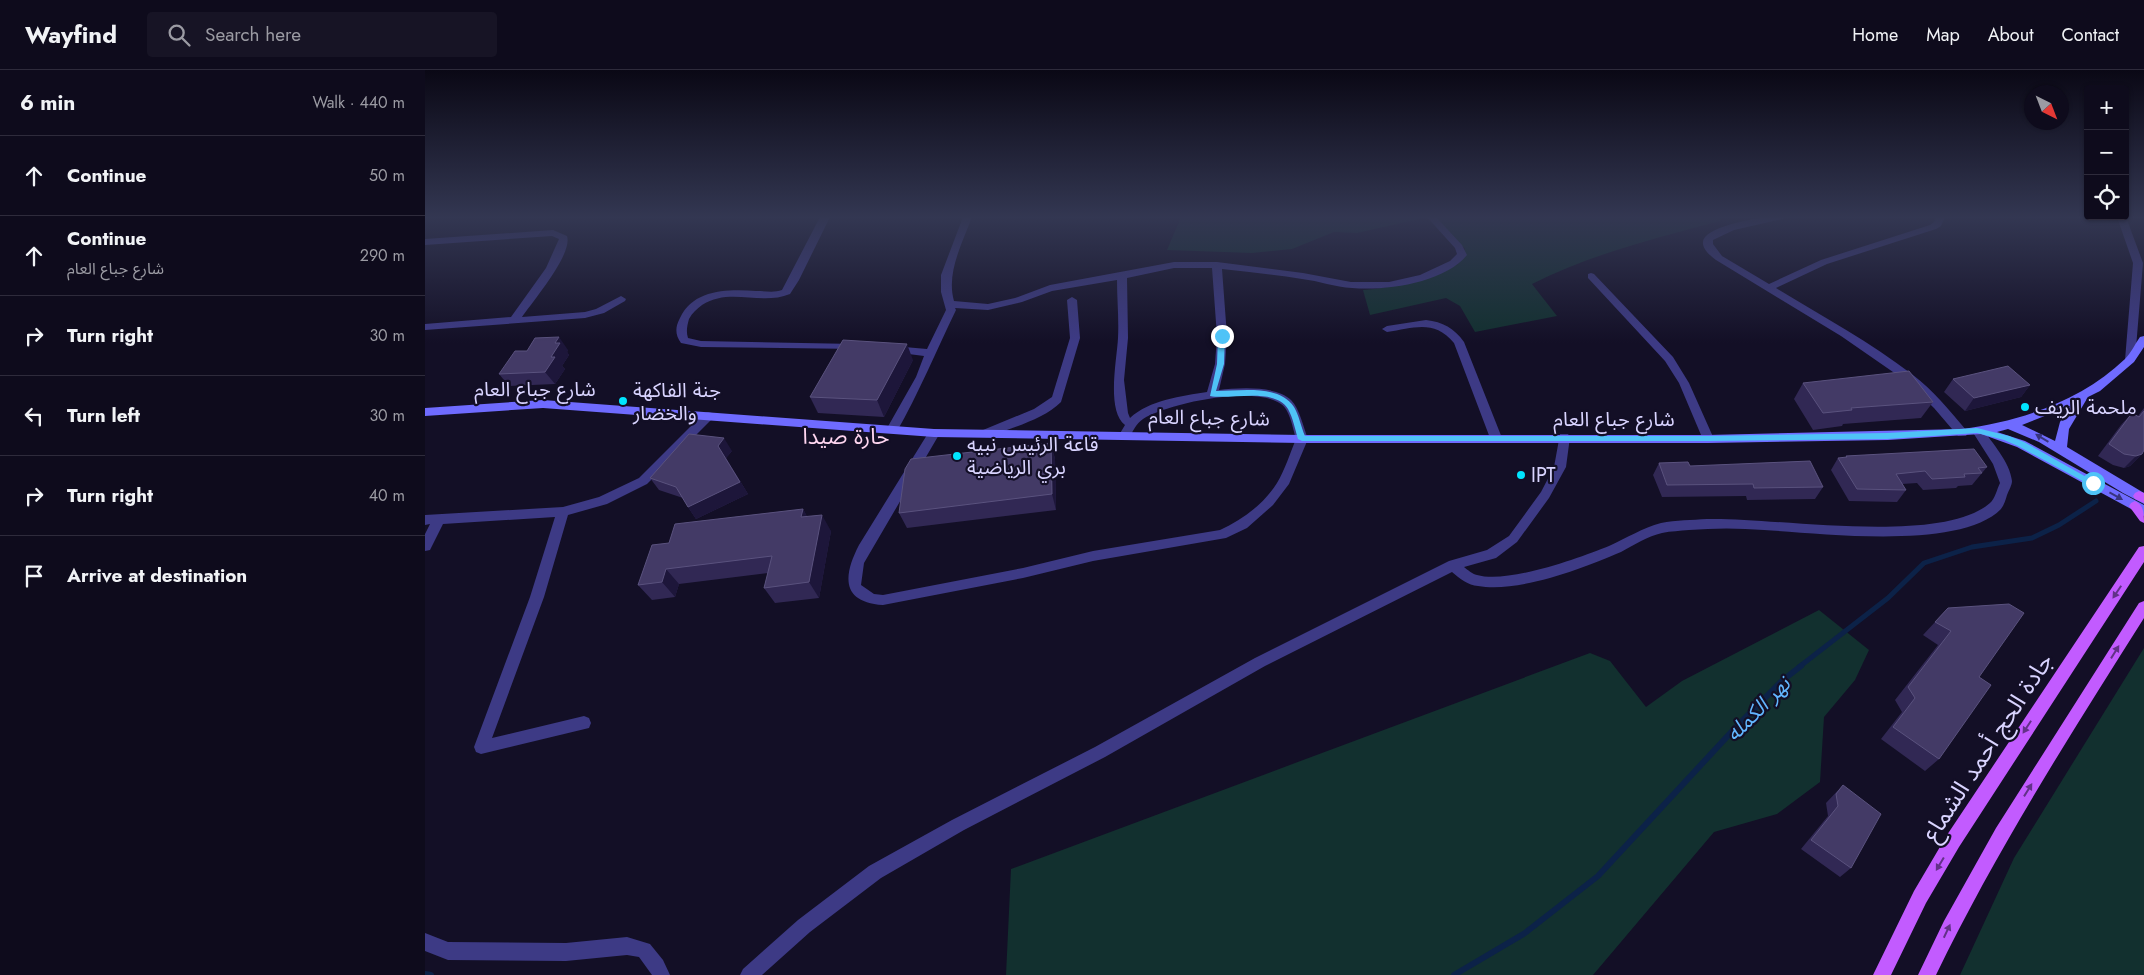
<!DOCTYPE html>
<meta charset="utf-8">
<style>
:root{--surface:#0e0b1c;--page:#171425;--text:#f1f3f6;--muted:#9b9ba3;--line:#2e2b3b}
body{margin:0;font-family:Jost,"Noto Sans Arabic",sans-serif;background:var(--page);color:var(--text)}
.controls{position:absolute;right:15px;top:15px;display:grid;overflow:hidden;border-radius:5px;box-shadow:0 1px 4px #0004}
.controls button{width:45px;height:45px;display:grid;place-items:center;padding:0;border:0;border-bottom:1px solid var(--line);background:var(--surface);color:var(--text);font:25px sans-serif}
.compass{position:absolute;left:1599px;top:15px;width:45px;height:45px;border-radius:50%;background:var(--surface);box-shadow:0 1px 4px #0004;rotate:138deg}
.stop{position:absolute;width:15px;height:15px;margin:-11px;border:4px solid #4fc3f7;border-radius:50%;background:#fff}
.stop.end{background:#4fc3f7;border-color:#fff;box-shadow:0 1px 5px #0008}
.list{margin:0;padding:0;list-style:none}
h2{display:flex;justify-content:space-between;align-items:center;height:65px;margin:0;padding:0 20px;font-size:21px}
h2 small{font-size:16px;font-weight:400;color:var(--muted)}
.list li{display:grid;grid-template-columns:32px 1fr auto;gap:15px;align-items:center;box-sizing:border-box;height:80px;padding:0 20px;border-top:1px solid var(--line)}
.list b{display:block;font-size:19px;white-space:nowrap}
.list p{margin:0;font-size:16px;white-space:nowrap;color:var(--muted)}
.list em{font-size:16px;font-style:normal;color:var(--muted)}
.icon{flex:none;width:28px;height:28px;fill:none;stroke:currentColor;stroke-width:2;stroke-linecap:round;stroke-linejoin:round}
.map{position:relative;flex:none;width:1719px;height:905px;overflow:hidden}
header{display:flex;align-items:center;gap:30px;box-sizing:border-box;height:70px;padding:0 25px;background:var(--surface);border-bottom:1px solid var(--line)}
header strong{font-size:24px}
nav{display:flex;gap:28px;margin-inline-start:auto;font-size:18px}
.search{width:350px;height:45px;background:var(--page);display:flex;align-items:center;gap:12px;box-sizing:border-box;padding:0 18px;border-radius:5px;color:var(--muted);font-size:19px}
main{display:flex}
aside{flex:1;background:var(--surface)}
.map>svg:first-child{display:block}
.green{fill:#12302f}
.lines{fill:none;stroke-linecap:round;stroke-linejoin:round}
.stream-far1{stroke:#0c2248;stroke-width:5}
.stream{stroke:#0c2248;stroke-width:6}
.minor{fill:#3d3a85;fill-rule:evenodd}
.secondary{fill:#6f6bff;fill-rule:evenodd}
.primary{fill:#c25bff;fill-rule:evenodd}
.wall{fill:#312854}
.shaded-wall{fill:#1d163a}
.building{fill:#433a66;stroke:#5a527e}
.oneway{fill:#38347d}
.oneway2{fill:#623188}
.route{fill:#4fc3f7}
.poi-dot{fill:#00e5ff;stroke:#130f26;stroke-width:2}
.labels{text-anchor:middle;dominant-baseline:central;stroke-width:4.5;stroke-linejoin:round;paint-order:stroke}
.street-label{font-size:20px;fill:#d9d4ff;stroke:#130f26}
.poi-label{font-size:20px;fill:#d9d4ff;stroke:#130f26;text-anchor:start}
.water-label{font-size:21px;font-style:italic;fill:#62b6ff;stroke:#130f26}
.quarter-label{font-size:22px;fill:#ffd6f0;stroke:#130f26}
.near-street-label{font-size:24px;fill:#d9d4ff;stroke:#130f26}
</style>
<header>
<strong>Wayfind</strong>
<div class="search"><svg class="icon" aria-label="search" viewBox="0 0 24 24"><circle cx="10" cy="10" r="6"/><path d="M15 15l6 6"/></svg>Search here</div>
<nav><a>Home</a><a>Map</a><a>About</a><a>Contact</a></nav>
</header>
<main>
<aside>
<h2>6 min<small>Walk · 440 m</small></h2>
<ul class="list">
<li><svg class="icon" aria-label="ahead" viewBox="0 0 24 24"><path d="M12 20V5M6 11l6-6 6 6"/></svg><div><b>Continue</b></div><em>50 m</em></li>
<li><svg class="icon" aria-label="ahead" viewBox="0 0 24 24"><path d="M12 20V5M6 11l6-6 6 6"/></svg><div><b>Continue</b><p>شارع جباع العام</p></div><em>290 m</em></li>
<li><svg class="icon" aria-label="right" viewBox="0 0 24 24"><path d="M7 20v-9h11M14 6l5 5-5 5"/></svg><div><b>Turn right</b></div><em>30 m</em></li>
<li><svg class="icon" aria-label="left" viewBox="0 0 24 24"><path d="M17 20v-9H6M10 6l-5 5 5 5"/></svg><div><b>Turn left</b></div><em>30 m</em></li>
<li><svg class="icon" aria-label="right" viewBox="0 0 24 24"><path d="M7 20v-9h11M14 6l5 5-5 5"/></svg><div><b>Turn right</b></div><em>40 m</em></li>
<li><svg class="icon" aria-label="arrive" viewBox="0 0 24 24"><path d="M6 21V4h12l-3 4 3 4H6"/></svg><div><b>Arrive at destination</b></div></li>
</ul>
</aside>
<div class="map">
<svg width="1719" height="905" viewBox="0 0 1719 905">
<rect width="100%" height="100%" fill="#130f26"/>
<!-- green -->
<path class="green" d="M756,147H997L994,149L932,163L909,162L867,179L827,183L742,180Z
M1010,147H1295V151C1232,168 1166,184 1107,214L1132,246L1050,262L1035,236L1021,228L945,245L938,220C974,217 1001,209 1033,194L1040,179Z
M1394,540L1444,580L1430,610L1399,647L1395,712L1352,744L1289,762L1168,905H581L586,799L1165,583L1185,591L1221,637L1257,611Z
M1719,578V905H1535L1589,788Z"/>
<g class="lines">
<!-- stream-far1 -->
<path class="stream-far1" d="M1374,597L1463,528L1499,493L1547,477L1607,468L1634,455L1671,431"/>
<!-- stream -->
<path class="stream" d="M0,904L6,905
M1029,905L1100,863L1173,806L1311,657L1358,610L1376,596"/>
<!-- minor -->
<path class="minor" d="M395,147H405L374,210L365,224C336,236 305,217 277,235C272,239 267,243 264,249C262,256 261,262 263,268L276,271L431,274L435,275L436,277L435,279L276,277L256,273C250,265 250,257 255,248C268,219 304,219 331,221C340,221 349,223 357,220Z
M538,147H547C537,174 521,203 529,231L563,234L590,228L625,215L749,192H792L878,203L926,212H964L995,205L1025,191L1032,184L1030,178L1002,147H1011L1037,175L1042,185C1019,213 961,221 927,218C910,217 894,211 877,209C851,205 824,202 797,199L802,266L800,294L794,320C813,318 850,315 866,330C875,339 878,357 883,369L864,414L848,435L822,458L801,468L668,491L598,508L458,535C416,532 418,506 434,475L505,360H513L515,363L439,493L436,515L449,524L458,525L598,498L668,481L795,460C817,450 839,434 852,413C860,400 865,383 871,369C868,359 865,340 856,334C830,315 744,333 718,349C711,354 708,361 704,368H696L694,365L700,355C681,341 692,289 693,268C694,249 692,229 692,210L627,221L597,232L563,240L530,238L531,240C511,281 494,323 471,363H463L461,360L491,307L499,286L468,282L463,279L468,276L502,279L521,240L516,222V205ZM749,198H787L792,266L790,294L782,322C757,326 724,330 705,348L703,343L699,310L703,268L702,208Z
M1341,147H1359L1357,149L1309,160L1288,170V174L1297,186L1344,214L1396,190L1505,155L1509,152L1512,147H1520L1516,156L1511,159L1402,194L1351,218C1397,246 1445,272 1488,305C1508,320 1525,341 1541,360L1543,363L1541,366H1533L1509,338L1481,311L1416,266L1291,190C1286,186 1279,181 1278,174C1275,157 1329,149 1341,147Z
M1692,147H1701L1718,193L1710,290L1705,294L1700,290L1708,193Z
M128,160L142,166C148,184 108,231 97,247L160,242L171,239L196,226L201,229L200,231L179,243L160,248L0,260V254L86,247L121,198L134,169L127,166L0,175V169Z
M1166,203L1169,204L1248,287L1264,313L1289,369L1287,372H1279L1254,313L1240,291L1163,208V204Z
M647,227L652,230L655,268L636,332C619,349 589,357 566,366H558L556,363L558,360L609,339L627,327L645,268L642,230Z
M1001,250C1018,252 1029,258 1039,272L1077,368L1075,371H1067L1065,368L1029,273C1009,249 989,258 962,262L957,259L962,256Z
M283,342L287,343L289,346L287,349L222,414L182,434L143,445L119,527L67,668L159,646L164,648L166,653L164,658L56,684L51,682L49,677L105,527L130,447L18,454L5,480L0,481V464L5,454L0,455V445L138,437L174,427L214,408L279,343Z
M1553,357L1557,358C1567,373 1585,392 1587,411C1587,415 1584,420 1582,425C1581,429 1579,435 1576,439C1535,481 1395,463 1339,460C1314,458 1289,458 1264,460C1255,461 1246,461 1237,463C1223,466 1209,475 1196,482C1158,498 1095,523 1053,516C1043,515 1035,509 1027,502L840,596L680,687L539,760L456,808L385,862L337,905H315L318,899L373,850L444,796L527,750L670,677L830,588L1024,491L1062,480L1084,466L1116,422L1129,397L1135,364H1143L1145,367L1141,397L1124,428L1092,472L1071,488L1039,497C1043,500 1047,504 1052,505C1083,514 1154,488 1184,476C1201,468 1218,458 1236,453C1251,450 1267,450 1282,449C1349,447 1516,476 1565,433C1570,429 1572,419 1575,413L1568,394L1547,361Z
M0,863L23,872L141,873L202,867L225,874L238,890L245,905H227L214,887L202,885L141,891L23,890L0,881Z"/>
<!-- secondary -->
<path class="secondary" d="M1719,266V277L1709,292L1675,321L1663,327L1644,359L1642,377L1719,423V434L1698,423L1614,372L1583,359L1572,362L1600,371L1719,435V446L1592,377L1556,364L1463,370L1283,373H877L509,367L118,338L0,346V338L118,330L509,359L877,365H1283L1537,359C1596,351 1656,331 1700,289C1706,283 1710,274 1715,267ZM1645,336L1635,352L1630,371L1597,355Z"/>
<!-- primary -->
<path class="primary" d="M1714,421L1719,423V433L1710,429L1708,426L1710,423Z
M1710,431C1719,435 1719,444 1719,453L1715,451L1704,436L1706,433Z
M1719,476V492L1534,777L1501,833L1466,905H1448L1489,821L1522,765L1714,477Z
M1719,531V548C1645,665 1571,781 1511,905H1493L1519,851L1571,758L1714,533Z"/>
</g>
<!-- wall -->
<path class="wall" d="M143,280L142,282L144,285L137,296L140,299L130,314L84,316L74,304Z
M488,290L459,347L393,343L385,327Z
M1528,309L1605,315L1596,327L1540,341L1519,322Z
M1378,313L1508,332L1496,348L1418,354L1417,356L1388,360L1369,329Z
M1719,338V380L1717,384L1705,396L1699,398L1688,395L1673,386L1696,355L1707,343L1713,346Z
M626,373L630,389L631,440L482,458L474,443Z
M307,381L301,388L323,424L271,449L263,437L258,428L234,420L225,408Z
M1421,386L1562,397L1547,415L1533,416L1531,418L1498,420L1492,413L1477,414L1481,420L1472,432L1424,431L1406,400L1413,388H1420Z
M1234,393L1265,396L1398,417L1390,429L1322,430L1321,426L1237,427L1228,405Z
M378,439L382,447L406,461L394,528L350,533L339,518L343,503L254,514L250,527L227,530L213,515L244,473Z
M1523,538L1554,607L1514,689L1500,701L1456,669L1477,642L1470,630L1513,575L1498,565Z
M1418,715L1426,798L1415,807L1376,779L1403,746L1401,733Z"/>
<!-- shaded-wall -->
<path class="shaded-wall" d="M134,267L143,280L142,282L144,285L137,296L140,299L130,314L120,302L130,273Z
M482,274L488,290L459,347L452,330Z
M1605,315L1596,327L1540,341L1549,328Z
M299,368L307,381L301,388L323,424L271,449L263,437L293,376Z
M626,373L630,389L631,440L627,424Z
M1719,378L1717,384L1705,396L1699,398Z
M378,439L387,455L376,447Z
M397,445L406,461L394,528L384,512Z
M241,499L254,514L250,527L237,512Z"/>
<!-- building -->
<path class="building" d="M134,267L130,273H135L126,287H130L120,302L74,304L90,281H102L110,268Z
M418,270L482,274L452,330L385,327Z
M1583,296L1605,315L1549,328L1528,309Z
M1484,301L1508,332L1426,338L1427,340L1398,343L1378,313Z
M1719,341V380L1717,384L1711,386L1699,384L1684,374L1707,343L1714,347Z
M264,364L299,368L293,376L315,412L263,437L251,417L225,408Z
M626,373L627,424L474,443L480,399L486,389Z
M1549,379L1562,397L1553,398L1557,403L1539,404L1540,407L1507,409L1500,401L1471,404L1481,420L1432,419L1413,388L1422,387L1421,386Z
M1385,391L1398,417L1329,418L1328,414L1242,415L1234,393L1263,392L1265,396Z
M378,439L376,447L397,445L384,512L339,518L347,486L241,499L237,512L213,515L227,475L244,473L250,454Z
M1584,534L1599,543L1554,607L1566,615L1514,689L1468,657L1490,628L1483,617L1526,561L1510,552L1523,538Z
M1418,715L1456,744L1426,798L1386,770L1413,736L1411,724Z"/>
<!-- one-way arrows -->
<defs><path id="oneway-solid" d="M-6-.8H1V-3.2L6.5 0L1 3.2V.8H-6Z" transform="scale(1.25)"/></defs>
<g class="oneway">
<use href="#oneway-solid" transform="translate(1617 368) rotate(-149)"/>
<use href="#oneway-solid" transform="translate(1691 426) rotate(29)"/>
</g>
<g class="oneway2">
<use href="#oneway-solid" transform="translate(1692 522) rotate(124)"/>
<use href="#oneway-solid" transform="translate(1690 582) rotate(-58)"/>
<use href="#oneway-solid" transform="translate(1602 657) rotate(123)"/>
<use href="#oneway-solid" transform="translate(1603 720) rotate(-58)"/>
<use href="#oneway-solid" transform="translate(1515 794) rotate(121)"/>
<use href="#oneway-solid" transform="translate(1522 861) rotate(-65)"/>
</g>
<!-- sky -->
<linearGradient id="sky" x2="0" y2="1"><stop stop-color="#0a0815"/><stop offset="0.54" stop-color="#333752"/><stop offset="1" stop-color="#333752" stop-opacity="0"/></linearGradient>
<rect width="1719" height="273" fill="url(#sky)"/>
<!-- route -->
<path class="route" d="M797,263L800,266L799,294L791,321C815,321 854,314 869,337C874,345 876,357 880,366H1283L1462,363L1552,358L1584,366L1599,372L1672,413L1671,415H1665L1593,376L1579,370L1552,363L1462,369L1283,371H877L873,369C870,359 868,348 863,339C850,317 806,330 785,326L792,294L793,266Z"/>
<!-- markers -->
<g class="poi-dot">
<circle cx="198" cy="331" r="5"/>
<circle cx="1600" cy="337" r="5"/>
<circle cx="532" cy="386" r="5"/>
<circle cx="1096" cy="405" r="5"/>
</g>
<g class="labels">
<!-- street labels -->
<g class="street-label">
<text x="110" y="319">شارع جباع العام</text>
<text transform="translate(784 348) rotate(1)">شارع جباع العام</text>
<text x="1189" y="349">شارع جباع العام</text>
</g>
<!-- poi labels -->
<g class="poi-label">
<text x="208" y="320">جنة الفاكهة<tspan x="208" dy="23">والخضار</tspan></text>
<text x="1610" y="337">ملحمة الريف</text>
<text x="542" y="374">قاعة الرئيس نبيه<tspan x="542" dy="23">بري الرياضية</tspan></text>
<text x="1106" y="405">IPT</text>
</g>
<!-- water labels -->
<g class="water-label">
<text transform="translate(1333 639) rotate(-45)">نهر الكمله</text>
</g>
<!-- quarter labels -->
<g class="quarter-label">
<text x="421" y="366">حارة صيدا</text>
</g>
<!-- near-street labels -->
<g class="near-street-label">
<text transform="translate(1562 677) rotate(-57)">جادة الحج أحمد الشماع</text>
</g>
</g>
</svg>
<div class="controls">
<button>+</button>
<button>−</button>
<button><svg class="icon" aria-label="locate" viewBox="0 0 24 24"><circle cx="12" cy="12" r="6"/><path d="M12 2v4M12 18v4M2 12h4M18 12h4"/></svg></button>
</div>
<svg class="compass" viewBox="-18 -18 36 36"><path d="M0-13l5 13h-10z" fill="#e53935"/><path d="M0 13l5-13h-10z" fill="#9b9ba3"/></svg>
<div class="stop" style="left:1668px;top:413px"></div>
<div class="stop end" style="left:797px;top:266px"></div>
</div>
</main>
